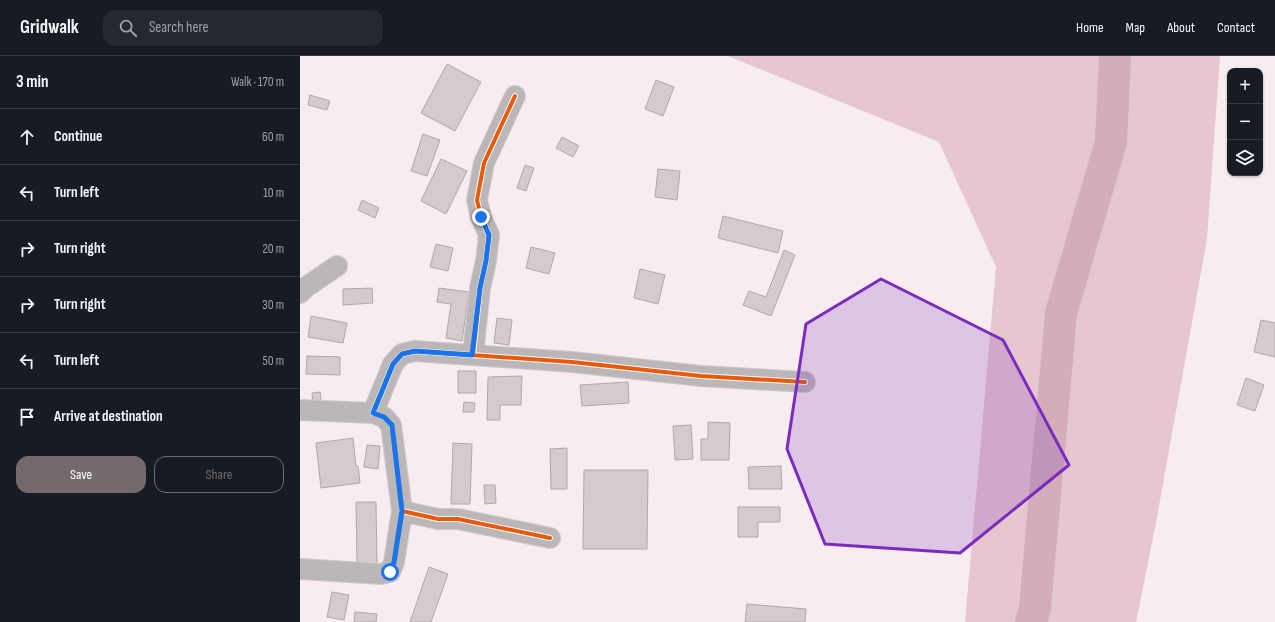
<!DOCTYPE html>
<meta charset="utf-8">
<style>
:root{--surface:#171b24;--page:#242831;--text:#f1f3f6;--muted:#9ea1a6;--line:#363941;--accent:#746a6c}
body{margin:0;font-family:"Sofia Sans Condensed",sans-serif;background:var(--page);color:var(--text)}
.controls{position:absolute;right:12px;top:12px;display:grid;overflow:hidden;border-radius:8px;box-shadow:0 1px 3px #0004}
.controls button{width:36px;height:36px;display:grid;place-items:center;padding:0;border:0;border-bottom:1px solid var(--line);background:var(--surface);color:var(--text);font:20px sans-serif}
.stop{position:absolute;width:12px;height:12px;margin:-9px;border:3px solid #1a73e8;border-radius:50%;background:#fff}
.stop.end{background:#1a73e8;border-color:#fff;box-shadow:0 1px 4px #0008}
.list{margin:0;padding:0;list-style:none}
h2{display:flex;justify-content:space-between;align-items:center;height:52px;margin:0;padding:0 16px;font-size:17px}
h2 small{font-size:13px;font-weight:400;color:var(--muted)}
.list li{display:grid;grid-template-columns:26px 1fr auto;gap:12px;align-items:center;box-sizing:border-box;height:56px;padding:0 16px;border-top:1px solid var(--line)}
.list b{display:block;font-size:15px;white-space:nowrap}
.list em{font-size:13px;font-style:normal;color:var(--muted)}
.actions{display:flex;gap:8px;padding:12px 16px}
.actions a{flex:1;padding:9px 0;border:1px solid var(--accent);border-radius:12px;text-align:center;font-size:14px;color:var(--accent)}
.actions .main{background:var(--accent);color:#fff}
.icon{flex:none;width:22px;height:22px;fill:none;stroke:currentColor;stroke-width:2;stroke-linecap:round;stroke-linejoin:round}
.map{position:relative;flex:none;width:975px;height:566px;overflow:hidden}
header{display:flex;align-items:center;gap:24px;box-sizing:border-box;height:56px;padding:0 20px;background:var(--surface);border-bottom:1px solid var(--line)}
header strong{font-size:19px}
nav{display:flex;gap:22px;margin-inline-start:auto;font-size:14px}
.search{width:280px;height:36px;background:var(--page);display:flex;align-items:center;gap:10px;box-sizing:border-box;padding:0 14px;border-radius:12px;color:var(--muted);font-size:15px}
main{display:flex}
aside{flex:1;background:var(--surface)}
.map>svg:first-child{display:block}
.forest{fill:#e6c6cf}
.lines{fill:none;stroke-linecap:round;stroke-linejoin:round}
.river{stroke:#d3aeb8;stroke-width:32}
.building{fill:#d5cbce;stroke:#b2a8ab}
.street-casing{stroke:#d2c9cc;stroke-width:22}
.street{stroke:#bbb6b7;stroke-width:20}
.cycleway-casing{stroke:#fff;stroke-width:6}
.cycleway{stroke:#e8590c;stroke-width:4}
.route{stroke:#1a73e8;stroke-width:5}
.marked{fill:#7b2cbf;fill-opacity:0.2;stroke:#7b2cbf;stroke-width:3;stroke-linejoin:round}
</style>
<header>
<strong>Gridwalk</strong>
<div class="search"><svg class="icon" aria-label="search" viewBox="0 0 24 24"><circle cx="10" cy="10" r="6"/><path d="M15 15l6 6"/></svg>Search here</div>
<nav><a>Home</a><a>Map</a><a>About</a><a>Contact</a></nav>
</header>
<main>
<aside>
<h2>3 min<small>Walk · 170 m</small></h2>
<ul class="list">
<li><svg class="icon" aria-label="ahead" viewBox="0 0 24 24"><path d="M12 20V5M6 11l6-6 6 6"/></svg><div><b>Continue</b></div><em>60 m</em></li>
<li><svg class="icon" aria-label="left" viewBox="0 0 24 24"><path d="M17 20v-9H6M10 6l-5 5 5 5"/></svg><div><b>Turn left</b></div><em>10 m</em></li>
<li><svg class="icon" aria-label="right" viewBox="0 0 24 24"><path d="M7 20v-9h11M14 6l5 5-5 5"/></svg><div><b>Turn right</b></div><em>20 m</em></li>
<li><svg class="icon" aria-label="right" viewBox="0 0 24 24"><path d="M7 20v-9h11M14 6l5 5-5 5"/></svg><div><b>Turn right</b></div><em>30 m</em></li>
<li><svg class="icon" aria-label="left" viewBox="0 0 24 24"><path d="M17 20v-9H6M10 6l-5 5 5 5"/></svg><div><b>Turn left</b></div><em>50 m</em></li>
<li><svg class="icon" aria-label="arrive" viewBox="0 0 24 24"><path d="M6 21V4h12l-3 4 3 4H6"/></svg><div><b>Arrive at destination</b></div></li>
</ul>
<div class="actions"><a class="main">Save</a><a>Share</a></div>
</aside>
<div class="map">
<svg width="975" height="566" viewBox="0 0 975 566">
<rect width="100%" height="100%" fill="#f7ecef"/>
<!-- forest -->
<path class="forest" d="M428,0H920L907,183L857,461L836,566H665L696,211L639,86Z"/>
<g class="lines">
<!-- river -->
<path class="river" d="M731,566L735,552L761,257L811,86L815,0"/>
</g>
<!-- building -->
<path class="building" d="M147,8L181,26L155,75L121,57Z
M356,24L374,31L363,60L345,53Z
M10,39L30,45L27,54L8,49Z
M123,78L140,84L127,120L111,115Z
M262,81L279,90L273,101L256,92Z
M141,103L167,115L146,158L121,145Z
M225,109L234,112L226,135L217,132Z
M358,113L380,115L377,144L355,141Z
M62,144L79,152L75,162L58,154Z
M423,160L483,175L478,197L418,182Z
M136,188L153,192L148,215L130,211Z
M231,191L255,197L249,218L226,212Z
M484,194L495,199L471,260L443,249L449,235L466,241Z
M340,213L365,219L358,248L334,242Z
M72,232L73,247L43,249V233Z
M139,232L169,236L162,285L146,282L151,248L137,246Z
M11,260L47,267L43,287L8,281Z
M197,262L212,264L209,289L194,287Z
M961,264L975,267V301L954,296Z
M7,300L40,301V319L6,318Z
M158,315H176V337H158Z
M222,320L221,349H200V364H187L188,321Z
M946,322L964,329L955,355L937,349Z
M328,326L329,347L282,350L280,329Z
M20,336L22,349L13,350L12,337Z
M164,346L175,347L174,356H163Z
M408,366L430,367L429,404H401V383H408Z
M391,369L393,403L375,404L373,370Z
M53,382L56,410H58L60,427L21,432L16,387Z
M153,387L172,388L170,448H151Z
M67,389L80,390L78,413L64,411Z
M267,392V433H251L250,393Z
M481,410L482,433H449L448,411Z
M284,414H348L347,493H283Z
M184,429H195L196,447L185,448Z
M56,446H76L77,508L57,509Z
M438,451H480V466H458V481H438Z
M129,511L148,518L131,566H110Z
M32,536L49,539L44,564L27,561Z
M447,548L506,553L505,566H445Z
M55,556L77,558L76,566H54Z"/>
<g class="lines">
<!-- street casing -->
<g class="street-casing">
<path id="street" d="M0,237L6,231L37,210
M173,299L180,232L186,205L189,179L181,161L177,144L184,107L215,40
M0,354L73,357L84,361L91,369L102,455L94,506L90,516L81,518L0,513
M73,357L93,308L102,298L115,295L272,306L401,320L505,326
M102,455L138,463H158L250,482"/>
</g>
<!-- street -->
<use href="#street" class="street"/>
<!-- cycleway casing -->
<g class="cycleway-casing">
<path id="cycleway" d="M173,299L180,232L186,205L189,179L181,161L177,144L184,107L215,40
M73,357L93,308L102,298L115,295L272,306L401,320L505,326
M102,455L138,463H158L250,482"/>
</g>
<!-- cycleway -->
<use href="#cycleway" class="cycleway"/>
</g>
<g class="lines">
<!-- route -->
<path class="route" d="M90,516L94,506L102,455L92,369L84,361L73,357L93,308L102,298L115,295L172,299L180,232L186,205L189,179L181,161"/>
</g>
<!-- marked area -->
<path class="marked" d="M581,223L703,284L769,409L660,497L525,488L487,393L506,268Z"/>
</svg>
<div class="controls">
<button>+</button>
<button>−</button>
<button><svg class="icon" aria-label="layers" viewBox="0 0 24 24"><path d="M12 4l9 5-9 5-9-5zM3 14l9 5 9-5"/></svg></button>
</div>
<div class="stop" style="left:90px;top:516px"></div>
<div class="stop end" style="left:181px;top:161px"></div>
</div>
</main>
